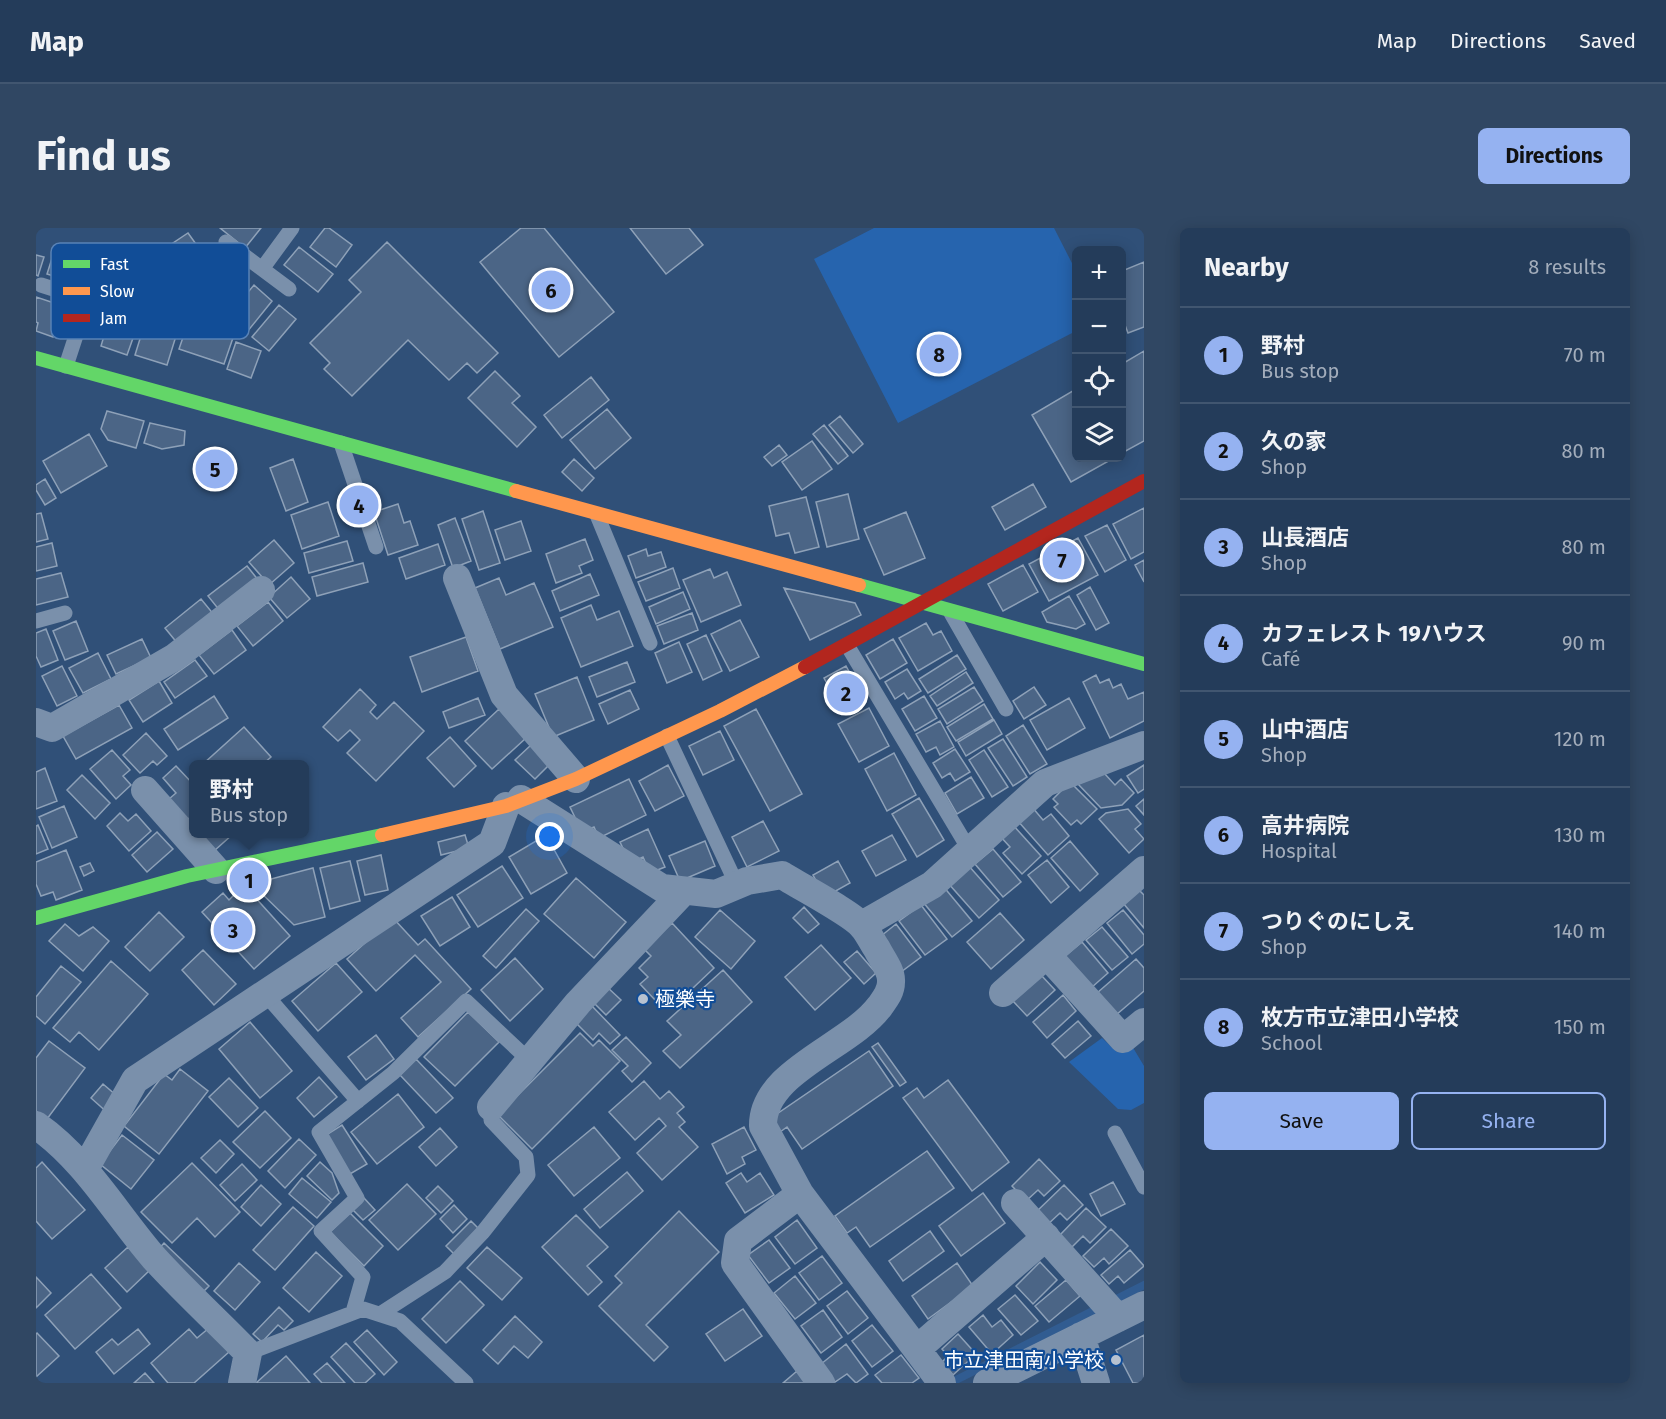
<!DOCTYPE html>
<meta charset="utf-8">
<style>
:root{--surface:#243c5a;--page:#304763;--text:#f1f3f6;--muted:#a3adbb;--line:#415670;--accent:#95b2f1}
body{margin:0;font-family:"Fira Sans","Noto Sans JP",sans-serif;background:var(--page);color:var(--text)}
.controls{position:absolute;right:18px;top:18px;display:grid;overflow:hidden;border-radius:9px;box-shadow:0 3px 15px #0003}
.controls button{width:54px;height:54px;display:grid;place-items:center;padding:0;border:0;border-bottom:2px solid var(--line);background:var(--surface);color:var(--text);font:30px sans-serif}
.you{position:absolute;left:514px;top:609px;width:21px;height:21px;margin:-15px;border:4px solid #fff;border-radius:50%;background:#1a73e8;box-shadow:0 0 0 9px #1a73e833}
.badge{display:grid;place-items:center;width:39px;height:39px;border-radius:50%;background:var(--accent);color:#111;font-size:20px;font-weight:700}
.pin{position:absolute;translate:-50% -50%;border:3px solid #fff;box-shadow:0 2px 6px #0006}
.popup{position:absolute;left:153px;top:532px;width:120px;height:78px;box-sizing:border-box;display:grid;place-content:center;border-radius:9px;background:var(--surface);filter:drop-shadow(0 2px 4px #0005);font-size:20px;white-space:nowrap;color:var(--muted)}
.popup b{font-size:22px;color:var(--text)}
.popup::after{content:'';position:absolute;left:50%;top:100%;margin-left:-12px;border:12px solid transparent;border-top-color:var(--surface)}
.list{margin:0;padding:0;list-style:none}
h2{display:flex;justify-content:space-between;align-items:center;height:78px;margin:0;padding:0 24px;font-size:26px}
h2 small{font-size:20px;font-weight:400;color:var(--muted)}
.list li{display:grid;grid-template-columns:39px 1fr auto;gap:18px;align-items:center;box-sizing:border-box;height:96px;padding:0 24px;border-top:2px solid var(--line)}
.list b{display:block;font-size:22px;white-space:nowrap}
.list p{margin:0;font-size:20px;white-space:nowrap;color:var(--muted)}
.list em{font-size:20px;font-style:normal;color:var(--muted)}
.actions{display:flex;gap:12px;padding:18px 24px}
.actions a{flex:1;padding:14px 0;border:2px solid var(--accent);border-radius:9px;text-align:center;font-size:21px;color:var(--accent)}
.actions .main{background:var(--accent);color:#111}
.icon{flex:none;width:33px;height:33px;fill:none;stroke:currentColor;stroke-width:2;stroke-linecap:round;stroke-linejoin:round}
.map{position:relative;flex:none;width:1108px;height:1155px;overflow:hidden;border-radius:9px}
header{display:flex;align-items:center;gap:36px;box-sizing:border-box;height:84px;padding:0 30px;background:var(--surface);border-bottom:2px solid var(--line)}
header strong{font-size:28px}
nav{display:flex;gap:33px;margin-inline-start:auto;font-size:21px}
.intro{display:flex;align-items:center;justify-content:space-between;box-sizing:border-box;height:144px;padding:0 36px}
h1{margin:0;font-size:42px}
.button{padding:15px 27px;border-radius:9px;background:var(--accent);color:#111;font-size:21px;font-weight:700}
main{display:flex;gap:36px;padding:0 36px}
aside{flex:1;background:var(--surface);border-radius:9px;box-shadow:0 3px 15px #0003}
.map>svg:first-child{display:block}
.green{fill:#2664ae}
.lines{fill:none;stroke-linecap:round;stroke-linejoin:round}
.stream{stroke:#315c91;stroke-width:8}
.building{fill:#4b6586;stroke:#8ea1b8;stroke-width:1.5}
.lane{stroke:#7a90ab;stroke-width:15}
.street{stroke:#7a90ab;stroke-width:28}
.fast{stroke:#63d668;stroke-width:14}
.slow{stroke:#ff974d;stroke-width:14}
.jam{stroke:#b3261e;stroke-width:14}
.poi-dot{fill:#b7c2d0;stroke:#114d97;stroke-width:2}
.labels{text-anchor:middle;dominant-baseline:central;stroke-width:4.5;stroke-linejoin:round;paint-order:stroke}
.poi-label{font-size:20px;fill:#fff;stroke:#114d97;text-anchor:start}
.key{fill:#114d97;stroke:#5882b6;stroke-width:1.5}
.key-label{font-size:16px;fill:#fff}
</style>
<header>
<strong>Map</strong>
<nav><a>Map</a><a>Directions</a><a>Saved</a></nav>
</header>
<div class="intro"><h1>Find us</h1><a class="button">Directions</a></div>
<main>
<div class="map">
<svg width="1108" height="1155" viewBox="0 0 1108 1155">
<rect width="100%" height="100%" fill="#305078"/>
<!-- green -->
<path class="green" d="M838,0H1018L1040,43V103L862,195L778,31Z
M1066,810L1081,824L1096,818L1108,838V875L1095,882L1082,881L1033,834Z"/>
<g class="lines">
<!-- stream -->
<path class="stream" d="M914,1155L1108,1057"/>
</g>
<!-- building -->
<path class="building" d="M184,0H225L209,20Z
M289,0H293L316,17L300,39L274,19Z
M485,0H508L578,84L523,129L444,34Z
M594,0H653L667,17L630,46Z
M152,5L165,23L125,50L113,31Z
M351,14L462,125L441,145L431,135L413,152L372,112L316,168L288,141L294,135L274,115L325,64L313,52Z
M34,17L58,24L47,57L11,46L18,24L30,28Z
M65,18L94,26L83,65L54,56Z
M263,19L297,46L282,64L248,37Z
M171,22L189,36L161,70L144,56Z
M0,27L8,29L2,48L0,47Z
M1108,34V99L1092,105L1086,89V43Z
M192,42L210,56L184,89L166,75Z
M218,57L236,73L211,104L192,88Z
M113,61L148,73L138,99L104,87Z
M0,69L27,78L17,109L0,103L2,95L0,94Z
M243,77L260,91L233,123L216,109Z
M64,83L102,96L91,127L65,118L68,108L57,105Z
M154,89L199,104L188,136L143,121Z
M108,98L140,108L131,137L99,127Z
M200,114L225,123L215,150L191,141Z
M1108,123V213L1086,225V136Z
M459,143L484,168L476,175L500,199L481,219L432,170Z
M555,149L573,172L526,210L508,187Z
M1040,161V230H1078L1035,254L996,187Z
M571,181L595,210L559,241L534,212Z
M71,183L108,193L100,220L72,212L65,201Z
M804,188L827,216L817,225L793,197Z
M114,195L149,203L148,217L126,221L108,215Z
M788,197L812,228L802,236L777,206Z
M53,206L71,238L25,265L7,233Z
M776,213L796,241L766,262L746,234Z
M743,217L751,227L736,238L728,229Z
M257,231L272,274L250,283L234,240Z
M538,231L558,250L546,263L526,244Z
M9,251L20,270L9,277L0,262V257Z
M997,256L1010,279L969,302L956,279Z
M812,266L823,311L791,319L780,274Z
M770,269L783,319L759,325L753,305L740,308L733,278Z
M292,274L303,308L266,321L255,287Z
M362,276L368,295L374,293L382,317L352,327L338,284Z
M1108,280V324L1095,331L1077,296Z
M447,283L464,335L443,342L426,291Z
M870,284L889,330L848,347L828,301Z
M5,285L12,311L0,314V286Z
M419,290L435,333L417,340L402,297Z
M485,293L495,323L469,332L459,302Z
M1071,297L1090,332L1069,344L1049,308Z
M1042,310L1062,347L1013,373L993,336Z
M549,311L557,332L543,338L546,345L520,355L510,326Z
M238,312L258,335L233,357L213,334Z
M311,313L317,333L273,345L268,325Z
M16,315L21,338L0,343V319Z
M402,316L409,337L370,351L363,330Z
M610,321L612,328L625,324L630,339L600,350L592,328Z
M1108,332V354L1099,337Z
M327,335L332,354L281,368L276,349Z
M987,337L1002,364L967,383L952,356Z
M211,338L223,353L184,383L172,368Z
M637,340L644,360L610,373L602,354Z
M674,341L678,350L691,344L705,377L665,394L647,352Z
M25,345L32,369L0,377V351Z
M554,346L563,367L524,383L516,363Z
M255,349L274,371L251,390L233,369Z
M463,350L470,367L498,355L517,399L464,421L439,360Z
M1054,359L1073,395L1060,402L1041,367Z
M748,360L819,375L825,387L774,412Z
M647,364L654,381L620,396L613,379Z
M1033,368L1049,396L1040,401L1011,394L1006,384Z
M165,371L179,388L142,416L129,400Z
M232,374L247,393L217,418L201,398Z
M555,377L561,392L583,383L597,418L545,439L525,390Z
M656,385L662,402L628,416L621,398Z
M704,392L723,429L694,443L675,406Z
M40,393L52,423L29,432L17,403Z
M890,395L897,407L905,403L916,423L882,443L863,410Z
M10,401L22,432L5,439L0,428V405Z
M196,402L210,422L178,446L163,427Z
M670,407L686,443L667,452L651,416Z
M430,409L442,443L386,464L374,429Z
M106,411L115,430L80,446L71,427Z
M857,411L871,435L844,451L830,427Z
M643,414L656,444L631,455L619,425Z
M62,425L75,451L47,465L33,440Z
M921,427L930,441L892,465L883,451Z
M159,432L171,448L139,470L128,454Z
M591,434L599,454L561,469L553,449Z
M26,438L41,468L21,478L6,448Z
M810,438L830,474L808,486L788,450Z
M871,441L885,463L872,471L868,465L859,471L849,454Z
M930,444L937,455L901,478L894,468Z
M1060,447L1064,455L1073,451L1077,460L1085,456L1092,471L1108,464V493L1074,510L1047,454Z
M541,449L558,492L517,509L499,466Z
M123,453L136,475L107,494L93,472Z
M938,459L947,473L911,496L902,481Z
M998,459L1010,477L988,491L977,473Z
M324,461L340,477L334,484L341,491L358,474L388,503L340,553L311,525L324,512L314,502L302,513L287,499Z
M594,462L603,481L572,496L563,476Z
M178,468L192,490L142,522L128,501Z
M888,468L901,490L879,503L866,481Z
M442,470L449,487L413,500L407,484Z
M1033,470L1049,500L1011,522L994,492Z
M948,476L957,491L920,513L911,499Z
M83,477L96,500L40,531L27,508Z
M833,480L853,518L823,534L802,496Z
M463,481L490,510L456,541L429,513Z
M720,481L766,566L734,583L688,498Z
M958,492L966,506L930,528L922,514Z
M904,493L918,519L904,527L900,519L890,524L880,506Z
M987,497L1011,536L994,546L970,508Z
M208,499L235,529L227,536H167Z
M684,503L698,532L667,547L653,518Z
M110,505L131,528L121,537L117,533L104,545L87,527Z
M414,509L440,538L418,559L391,530Z
M967,511L991,549L977,558L952,520Z
M495,517L514,536L499,551L479,532Z
M919,521L934,544L919,553L914,545L906,550L897,535Z
M76,522L94,542L87,548L95,557L80,571L54,541Z
M948,522L972,559L956,569L933,532Z
M858,525L880,567L851,583L829,541Z
M632,537L648,568L619,583L603,553Z
M1108,537V561L1102,565L1091,548Z
M140,538L158,557V586L151,592L133,571L140,565L127,550Z
M9,540L21,573L0,581V544Z
M1068,545L1079,557L1085,551L1098,565L1086,577L1065,580L1042,556Z
M46,547L74,575L59,591L31,562Z
M935,549L948,570L921,586L909,565Z
M593,551L610,587L563,610L558,599L546,604L534,579Z
M1034,554L1061,581L1045,596L1041,592L1035,597L1018,579L1022,576L1017,571Z
M883,570L908,612L881,629L856,586Z
M1108,571V587L1100,578Z
M28,578L41,609L16,620L3,589Z
M996,579L1007,592L1015,586L1033,608L1012,627L981,592Z
M1092,581L1105,596L1099,601L1108,611L1093,625L1063,591L1070,585Z
M84,585L92,593L100,586L115,603L93,623L71,598Z
M727,593L743,623L711,639L696,609Z
M2,597L12,621L0,626V598Z
M977,597L1005,628L986,646L967,625L974,619L964,608Z
M612,601L629,639L614,645L607,629L594,635L584,614Z
M121,604L137,621L111,644L96,627Z
M163,606H197L178,623Z
M429,607L433,620L405,627L402,614Z
M510,607L531,645L495,666L473,629Z
M856,607L870,632L840,648L826,623Z
M669,613L679,638L644,653L633,628Z
M1034,613L1062,646L1044,663L1015,630Z
M957,621L985,654L967,669L939,636Z
M30,622L46,662L20,672L17,664L5,668L0,656V634Z
M345,627L352,662L329,667L321,633Z
M1011,632L1033,659L1015,675L992,647Z
M314,633L324,673L294,681L284,640Z
M802,633L814,655L789,669L777,647Z
M54,635L58,643L48,648L44,639Z
M932,637L963,672L943,690L912,655Z
M466,638L487,670L442,699L421,667Z
M277,640L289,689L258,697L216,656Z
M540,650L590,694L558,730L508,686Z
M208,657L254,708L218,741L166,684L187,665L193,672Z
M907,658L936,693L916,709L887,674Z
M1103,662L1108,667V700L1087,675Z
M416,669L434,699L404,718L385,688Z
M885,677L911,711L889,727L863,693Z
M768,679L783,696L772,705L757,690Z
M490,681L503,693L460,740L447,728Z
M684,682L719,713L695,741L659,709Z
M1087,682L1108,707V716L1096,726L1071,695Z
M123,684L148,709L114,743L89,719Z
M964,685L988,712L955,741L931,714Z
M357,690L382,717L389,711L435,761L382,809L365,790L405,754L379,727L340,763L311,731Z
M636,695L678,740L636,780L624,767L619,772L604,756L612,749L603,740L615,728L608,721Z
M29,696L43,708L57,699L73,713L47,743L13,713Z
M860,696L885,729L865,744L840,712Z
M1066,699L1092,729L1076,742L1050,712Z
M1046,714L1072,745L1055,760L1028,729Z
M785,717L815,750L779,782L749,749Z
M167,722L200,756L178,777L146,742Z
M821,723L840,745L828,756L808,734Z
M479,730L507,761L474,793L445,762Z
M1100,731L1108,740V763L1080,787L1061,765Z
M75,733L112,766L63,822L43,804L34,814L17,800Z
M300,735L326,764L282,803L256,773Z
M25,738L45,754L9,796L0,788V769Z
M687,742L716,774L644,840L627,823L645,807L631,793Z
M1005,747L1019,762L991,788L976,772Z
M570,758L585,772L570,787L556,773Z
M1027,767L1040,783L1011,810L997,794Z
M555,777L584,807L574,816L563,805L557,812L538,793Z
M432,784L463,814L419,858L388,829Z
M1042,793L1055,808L1029,830L1016,816Z
M214,794L256,843L224,870L183,821Z
M544,805L557,818L563,812L584,833L496,921L462,887Z
M340,807L358,831L330,852L312,829Z
M590,809L615,835L596,854L586,843L592,838L576,822Z
M13,813L49,840L11,891L0,883V830Z
M842,815L870,854L864,858L836,819Z
M833,823L857,858L766,921L751,899L744,904L735,890Z
M380,831L417,870L400,885L364,847Z
M144,841L172,863L123,926L88,898L128,846L136,852Z
M283,849L301,869L278,889L261,870Z
M193,850L222,880L202,899L173,869Z
M912,852L973,934L936,963L867,870L881,860L888,870Z
M608,853L624,871L633,863L648,879L641,885L649,894L643,899L662,919L626,952L601,925L630,898L623,890L599,912L573,884Z
M67,856L81,868L73,886L55,870Z
M362,866L388,899L341,936L315,904Z
M229,883L255,910L224,940L197,914Z
M306,897L331,936L314,946L290,907Z
M558,899L584,930L538,968L512,937Z
M708,899L720,922L706,929L709,936L691,946L676,916Z
M404,900L421,919L400,938L383,919Z
M86,907L118,932L95,961L64,936Z
M263,911L280,927L249,960L232,943Z
M184,912L198,926L180,945L165,930Z
M891,923L918,960L834,1019L820,999L811,1005L799,988Z
M1003,931L1024,953L1008,968L1002,962L990,973L976,958Z
M6,934L49,982L16,1011L0,993V940Z
M284,934L296,945L303,965L296,972L271,948Z
M156,935L204,984L179,1009L161,990L136,1015L105,984Z
M206,936L221,952L199,973L184,957Z
M591,944L607,963L564,1000L548,981Z
M705,945L711,954L724,945L738,967L709,985L690,955Z
M266,950L295,974L281,990L253,966Z
M1077,954L1089,976L1065,988L1054,966Z
M371,956L400,986L362,1022L333,992Z
M225,957L245,976L225,998L205,979Z
M1028,957L1047,977L1031,992L1024,985L1010,998L998,986Z
M402,958L417,973L405,985L390,970Z
M947,965L969,995L925,1028L903,998Z
M328,970L339,982L327,992L316,981Z
M418,977L431,991L417,1005L404,991Z
M257,979L278,998L239,1042L217,1022Z
M1050,980L1070,999L1054,1015L1047,1008L1035,1020L1023,1008Z
M643,983L683,1024L610,1097L632,1119L618,1133L563,1078L586,1055L579,1048Z
M314,985L347,1018L328,1038L294,1004Z
M540,987L572,1019L551,1038L566,1054L552,1067L506,1019Z
M761,992L781,1020L759,1036L739,1009Z
M435,993L444,1002L420,1028L410,1018Z
M1075,1001L1092,1018L1073,1036L1068,1030L1058,1039L1047,1028Z
M894,1003L908,1023L867,1053L853,1033Z
M733,1012L754,1040L733,1055L712,1027Z
M128,1015L173,1058L163,1068L119,1025Z
M92,1019L114,1042L91,1064L69,1040Z
M451,1019L486,1050L466,1072L431,1040Z
M1094,1022L1108,1038L1088,1055L1082,1048L1073,1056L1065,1047Z
M280,1024L306,1048L273,1084L247,1060Z
M786,1028L806,1055L783,1072L763,1045Z
M1004,1034L1021,1052L997,1076L980,1058Z
M203,1035L224,1054L199,1082L178,1063Z
M921,1035L937,1058L892,1091L876,1068Z
M55,1046L85,1080L39,1121L9,1087Z
M759,1048L780,1075L759,1091L738,1065Z
M0,1049L15,1065L0,1080Z
M1030,1052L1044,1068L1013,1094L999,1078Z
M424,1053L448,1077L410,1115L386,1091Z
M811,1063L832,1090L812,1106L791,1078Z
M979,1067L1002,1093L985,1107L962,1081Z
M243,1079L257,1093L248,1102L242,1097L226,1114L217,1106Z
M707,1081L726,1108L689,1133L670,1106Z
M787,1082L806,1109L785,1125L765,1098Z
M947,1087L956,1099L965,1092L977,1107L956,1126L933,1099Z
M479,1088L506,1114L492,1130L478,1118L462,1136L447,1122Z
M836,1097L857,1123L836,1139L816,1113Z
M173,1100L193,1124L158,1155H132L115,1135L153,1101L161,1110Z
M102,1101L114,1116L78,1146L60,1124L76,1111L82,1117Z
M331,1102L361,1134L348,1147L318,1114Z
M1,1105L23,1128L0,1149V1106Z
M922,1106L940,1126L917,1147L906,1134L912,1128L906,1121Z
M1108,1107V1155H1097L1080,1122Z
M310,1115L339,1146L329,1155H319L295,1129Z
M810,1116L832,1146L820,1155L811,1146L799,1154L785,1136Z
M865,1127L883,1150L876,1155H846L839,1147Z
M250,1128L274,1155H220Z
M291,1135L309,1155H286L278,1146Z
M761,1143L771,1155H747Z
M109,1145L118,1155H98Z"/>
<g class="lines">
<!-- lane -->
<path class="lane" d="M190,14L253,61
M226,41L256,0
M5,57L93,85
M30,138L52,71
M305,215L340,319
M561,287L614,415
M915,385L970,481
M0,393L29,385
M811,417L934,623
M631,508L701,657
M230,767L322,873
M1079,905L1108,959
M317,1084L327,1049L285,1003L321,970L283,904L357,845L430,773L495,834
M344,1086L409,1044L447,1004L492,947L490,929L455,892V879
M212,1125L327,1081L364,1093L430,1155"/>
<!-- street -->
<path class="street" d="M421,350L468,467L540,551
M0,494L16,500L139,429L225,362
M109,562L180,642
M485,571L626,660L680,666L711,653L746,647C763,658 815,685 826,698C832,704 836,714 841,721C846,731 856,743 855,754C855,764 849,771 844,778C814,819 726,843 727,898L764,966L906,1155
M826,697L896,657L1009,555L1108,517
M1011,727L1087,811L1108,794
M967,765L1108,642
M455,879L542,775L648,663
M0,897C50,932 79,985 118,1030C148,1063 181,1093 212,1125L206,1155
M49,941L99,852L456,615L470,578
M764,966L702,1013L699,1035L785,1155
M979,975L1082,1090
M1045,1108L1060,1155
M881,1121L1010,1009
M951,1155L1108,1077"/>
<!-- fast -->
<path class="fast" d="M0,130L480,263
M823,357L1108,436
M0,690L151,648L346,607"/>
<!-- slow -->
<path class="slow" d="M480,263L823,357
M346,607L470,578L540,551L684,483L769,439"/>
<!-- jam -->
<path class="jam" d="M769,439L1108,253"/>
</g>
<!-- markers -->
<g class="poi-dot">
<circle cx="607" cy="771" r="6"/>
<circle cx="1080" cy="1132" r="6"/>
</g>
<g class="labels">
<!-- poi labels -->
<g class="poi-label">
<text x="619" y="771">極樂寺</text>
<text x="1068" y="1132" text-anchor="end">市立津田南小学校</text>
</g>
</g>
<!-- legend -->
<rect x="15" y="15" width="198" height="96" rx="9" class="key"/>
<rect x="27" y="32" width="27" height="8" fill="#63d668"/>
<rect x="27" y="59" width="27" height="8" fill="#ff974d"/>
<rect x="27" y="86" width="27" height="8" fill="#b3261e"/>
<g class="key-label">
<text x="64" y="42">Fast</text>
<text x="64" y="69">Slow</text>
<text x="64" y="96">Jam</text>
</g>
</svg>
<div class="controls">
<button>+</button>
<button>−</button>
<button><svg class="icon" aria-label="locate" viewBox="0 0 24 24"><circle cx="12" cy="12" r="6"/><path d="M12 2v4M12 18v4M2 12h4M18 12h4"/></svg></button>
<button><svg class="icon" aria-label="layers" viewBox="0 0 24 24"><path d="M12 4l9 5-9 5-9-5zM3 14l9 5 9-5"/></svg></button>
</div>
<div class="you"></div>
<div class="pin badge" style="left:213px;top:652px">1</div>
<div class="popup"><b>野村</b>Bus stop</div>
<div class="pin badge" style="left:810px;top:465px">2</div>
<div class="pin badge" style="left:197px;top:702px">3</div>
<div class="pin badge" style="left:323px;top:277px">4</div>
<div class="pin badge" style="left:179px;top:241px">5</div>
<div class="pin badge" style="left:515px;top:62px">6</div>
<div class="pin badge" style="left:1026px;top:332px">7</div>
<div class="pin badge" style="left:903px;top:126px">8</div>
</div>
<aside>
<h2>Nearby<small>8 results</small></h2>
<ul class="list">
<li><span class="badge">1</span><div><b>野村</b><p>Bus stop</p></div><em>70 m</em></li>
<li><span class="badge">2</span><div><b>久の家</b><p>Shop</p></div><em>80 m</em></li>
<li><span class="badge">3</span><div><b>山長酒店</b><p>Shop</p></div><em>80 m</em></li>
<li><span class="badge">4</span><div><b>カフェレスト 19ハウス</b><p>Café</p></div><em>90 m</em></li>
<li><span class="badge">5</span><div><b>山中酒店</b><p>Shop</p></div><em>120 m</em></li>
<li><span class="badge">6</span><div><b>高井病院</b><p>Hospital</p></div><em>130 m</em></li>
<li><span class="badge">7</span><div><b>つりぐのにしえ</b><p>Shop</p></div><em>140 m</em></li>
<li><span class="badge">8</span><div><b>枚方市立津田小学校</b><p>School</p></div><em>150 m</em></li>
</ul>
<div class="actions"><a class="main">Save</a><a>Share</a></div>
</aside>
</main>
